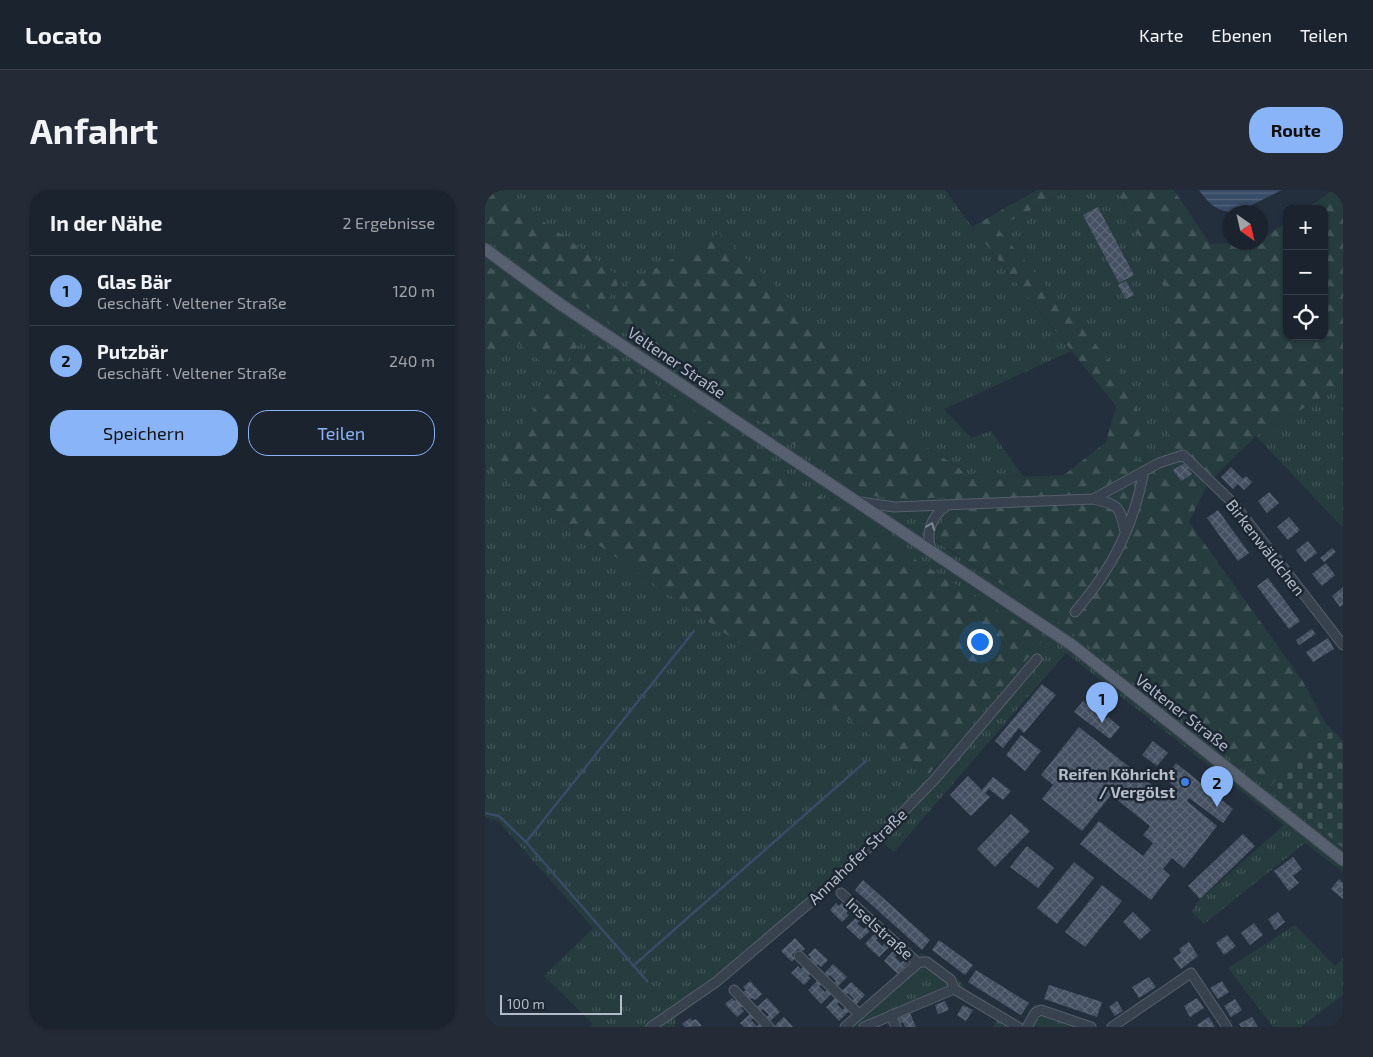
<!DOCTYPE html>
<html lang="de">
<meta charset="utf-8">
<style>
:root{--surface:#1b232e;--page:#242b36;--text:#f1f3f6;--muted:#a0a4aa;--line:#39404a;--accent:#8ab4f8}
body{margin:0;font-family:"Exo 2",sans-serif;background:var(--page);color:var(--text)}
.controls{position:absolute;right:15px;top:15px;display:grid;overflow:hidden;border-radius:10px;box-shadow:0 1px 4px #0004}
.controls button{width:45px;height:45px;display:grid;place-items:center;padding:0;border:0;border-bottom:1px solid var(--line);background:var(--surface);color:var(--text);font:25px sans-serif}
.compass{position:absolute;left:738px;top:15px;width:45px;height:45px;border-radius:50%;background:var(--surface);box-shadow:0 1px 4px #0004;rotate:146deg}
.scale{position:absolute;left:15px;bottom:12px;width:122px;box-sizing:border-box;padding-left:5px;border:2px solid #b4bcc9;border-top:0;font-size:14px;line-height:18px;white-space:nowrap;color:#b4bcc9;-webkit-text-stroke:4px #1d2633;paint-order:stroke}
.you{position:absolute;left:494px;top:451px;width:18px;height:18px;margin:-12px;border:4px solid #fff;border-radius:50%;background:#1a73e8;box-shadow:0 0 0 8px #1a73e833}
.badge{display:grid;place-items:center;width:32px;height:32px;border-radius:50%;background:var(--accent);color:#111;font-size:16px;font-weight:700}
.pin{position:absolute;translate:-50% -41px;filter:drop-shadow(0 1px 2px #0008)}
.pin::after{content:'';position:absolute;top:26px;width:18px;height:15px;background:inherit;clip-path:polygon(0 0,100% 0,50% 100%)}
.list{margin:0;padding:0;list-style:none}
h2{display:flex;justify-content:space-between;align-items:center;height:65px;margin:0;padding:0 20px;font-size:21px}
h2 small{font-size:16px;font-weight:400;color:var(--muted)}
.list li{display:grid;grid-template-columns:32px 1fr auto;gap:15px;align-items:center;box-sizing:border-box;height:70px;padding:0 20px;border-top:1px solid var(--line)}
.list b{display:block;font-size:19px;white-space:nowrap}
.list p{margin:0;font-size:16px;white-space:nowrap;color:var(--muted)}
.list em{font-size:16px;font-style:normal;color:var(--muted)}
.actions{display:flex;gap:10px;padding:15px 20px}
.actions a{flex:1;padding:11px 0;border:1px solid var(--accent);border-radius:20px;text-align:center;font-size:18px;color:var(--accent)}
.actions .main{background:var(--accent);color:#111}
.icon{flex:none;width:28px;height:28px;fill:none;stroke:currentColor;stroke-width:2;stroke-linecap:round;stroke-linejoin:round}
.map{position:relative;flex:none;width:858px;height:837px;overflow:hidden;border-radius:20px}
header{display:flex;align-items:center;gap:30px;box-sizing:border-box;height:70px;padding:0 25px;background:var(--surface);border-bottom:1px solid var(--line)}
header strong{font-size:24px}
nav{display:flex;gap:28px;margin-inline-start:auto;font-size:18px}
.intro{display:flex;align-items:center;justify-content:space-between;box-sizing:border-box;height:120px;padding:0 30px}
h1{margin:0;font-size:35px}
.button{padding:12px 22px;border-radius:20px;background:var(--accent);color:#111;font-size:18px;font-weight:700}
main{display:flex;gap:30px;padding:0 30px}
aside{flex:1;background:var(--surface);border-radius:20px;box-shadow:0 1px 4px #0004}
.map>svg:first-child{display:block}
.grass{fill:url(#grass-tufts);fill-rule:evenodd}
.forest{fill:url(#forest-firs)}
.cemetery{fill:url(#cemetery-stones)}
.water{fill:url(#water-rules)}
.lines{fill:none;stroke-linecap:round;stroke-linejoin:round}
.stream{stroke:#394c67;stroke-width:2.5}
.building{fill:url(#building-cross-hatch)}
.minor-casing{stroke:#565f6c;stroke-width:11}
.major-casing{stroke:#414a57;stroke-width:13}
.minor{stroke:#38414e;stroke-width:9}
.major{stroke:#56606e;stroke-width:11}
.oneway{stroke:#7c8592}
.shop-dot{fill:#3f7fe0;stroke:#1d2633;stroke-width:2}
.labels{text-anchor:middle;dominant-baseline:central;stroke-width:5;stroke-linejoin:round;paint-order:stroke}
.street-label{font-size:16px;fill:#b4bcc9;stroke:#1d2633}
.poi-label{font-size:16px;font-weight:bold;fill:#b4bcc9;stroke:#1d2633;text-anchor:end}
</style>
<header>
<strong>Locato</strong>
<nav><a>Karte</a><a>Ebenen</a><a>Teilen</a></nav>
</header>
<div class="intro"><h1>Anfahrt</h1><a class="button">Route</a></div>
<main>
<aside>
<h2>In der Nähe<small>2 Ergebnisse</small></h2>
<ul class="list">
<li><span class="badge">1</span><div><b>Glas Bär</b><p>Geschäft · Veltener Straße</p></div><em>120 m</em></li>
<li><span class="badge">2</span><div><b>Putzbär</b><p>Geschäft · Veltener Straße</p></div><em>240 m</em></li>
</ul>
<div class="actions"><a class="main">Speichern</a><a>Teilen</a></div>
</aside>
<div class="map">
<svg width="858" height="837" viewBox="0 0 858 837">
<defs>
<pattern id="grass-tufts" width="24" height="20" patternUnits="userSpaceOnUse" patternTransform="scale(1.25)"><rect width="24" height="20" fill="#263c3f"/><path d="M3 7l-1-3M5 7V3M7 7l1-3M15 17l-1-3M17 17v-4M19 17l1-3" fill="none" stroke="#435659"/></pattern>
<pattern id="forest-firs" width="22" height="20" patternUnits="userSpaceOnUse" patternTransform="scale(1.25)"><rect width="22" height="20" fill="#263c3f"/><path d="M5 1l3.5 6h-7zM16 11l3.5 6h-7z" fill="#435659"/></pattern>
<pattern id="cemetery-stones" width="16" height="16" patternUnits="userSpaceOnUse" patternTransform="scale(1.25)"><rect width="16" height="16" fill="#263c3f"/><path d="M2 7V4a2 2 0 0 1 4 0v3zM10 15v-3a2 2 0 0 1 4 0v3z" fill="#435659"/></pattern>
<pattern id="water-rules" width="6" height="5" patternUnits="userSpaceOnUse" patternTransform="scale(1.25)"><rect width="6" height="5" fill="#394c67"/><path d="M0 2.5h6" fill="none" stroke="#53647b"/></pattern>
<pattern id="building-cross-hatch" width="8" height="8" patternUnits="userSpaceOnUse" patternTransform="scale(1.25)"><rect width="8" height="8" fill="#455162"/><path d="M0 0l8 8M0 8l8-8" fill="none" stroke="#5d6877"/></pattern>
</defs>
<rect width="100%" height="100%" fill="#242f3e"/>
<!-- grass -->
<path class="grass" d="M15,0H460L487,37L586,161L459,219L486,248L506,241L539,287L483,284L408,236L421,219L144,93L140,100L424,309L469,307L449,350L573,432L785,597L858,658V682L820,653L719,734L707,722L712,712L799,635L581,463L409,662L397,652C332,715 264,774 191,827L190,837H104L108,834L59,786L108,738L12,630L0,627V173L23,145H100L0,74V44L83,105L112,124L135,88ZM107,151L397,349L558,449L445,584L426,573L0,276L76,188L87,178Z
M584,0H631L684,107L683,265L649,271L654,245L512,38Z
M858,195V338L771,246Z
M810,735L850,776L858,768V805L816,837H788L743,778Z
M436,763L476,792L481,800L537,833L540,832L549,814L591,828L587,837H508L511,830L466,803L385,837H354L414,786Z"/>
<!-- forest -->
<path class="forest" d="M0,0H15L135,87L132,96L113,124L83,105L0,44Z
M552,0H584L512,38L651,202L654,245L650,271L683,265L684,107L631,0H689L725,54L776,52V50L802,32V146H839V19H821L848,0H858V195L771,246L723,293L704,332L817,490L841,534L785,597L573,432L449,349L469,307L424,309L386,306L121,130L144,93L234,43L421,218L409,236L483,284L539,287L579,285L621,252L631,216L487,37Z
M0,74L100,145L82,172L69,182L23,145L0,173Z
M107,150L397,349L559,449L444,584L426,573L0,276L76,188L87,178Z"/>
<!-- cemetery -->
<path class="cemetery" d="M841,534L858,551V658L785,597Z"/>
<!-- water -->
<path class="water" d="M714,0H797L752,22C733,23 725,15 714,0Z"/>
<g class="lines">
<!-- stream -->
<path class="stream" d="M0,623L14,626L41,652L162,791
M41,652L209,441
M148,776L381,571"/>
</g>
<!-- building -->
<path class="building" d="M613,17L649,85L634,93L598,25Z
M641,91L649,105L641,109L633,95Z
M700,273L707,284L696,291L688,280Z
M746,277L758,289L761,286L767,292L759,300L753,294L748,299L736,287Z
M784,302L794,313L782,323L773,311Z
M733,320L764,363L753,371L722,328Z
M804,327L815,340L803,350L792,337Z
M823,351L832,363L820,372L811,360Z
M847,358L851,362L839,372L835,368Z
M841,373L850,385L837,396L827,384Z
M783,388L815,431L804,439L772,396Z
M858,397V415L855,417L847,406Z
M827,439L831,444L814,455L811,450Z
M843,448L849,459L828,472L821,462Z
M557,494L571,505L539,543L534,538L518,558L510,551Z
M598,511L621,529L623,527L635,537L625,549L589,522Z
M594,537L682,607L690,597L680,588L691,573L748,619L738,633L704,608L702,611L732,636L699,678L687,668L678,679L685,685L666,710L595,654L614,631L658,666L668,653L658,645L665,636L626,605L597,641L557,609L568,595L556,585Z
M536,545L556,561L540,581L521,565Z
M668,551L683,563L672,576L657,565Z
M483,586L497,600L508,587L526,601L518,610L504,599L500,603L505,607L486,626L465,605Z
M526,624L545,641L510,677L492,659Z
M758,644L770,656L715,709L703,696Z
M542,656L569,678L553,698L525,677Z
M808,667L817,679L808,686L814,693L804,701L789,681Z
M589,672L609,688L572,734L552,718Z
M854,689L858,693V709L846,699Z
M378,690L445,750L437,760L370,700Z
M617,695L637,711L600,757L580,742Z
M351,713L354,716L357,713L364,720L361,723L364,725L357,732L345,720Z
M648,722L666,740L655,750L638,732Z
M793,722L800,732L790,740L783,729Z
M372,727L376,730L372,733L375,736L379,739L382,736L386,740L375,750L361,737Z
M769,733L778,745L765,755L756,743Z
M390,743L394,747L391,750L397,756L400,753L404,757L394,767L380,754Z
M742,745L751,756L739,765L731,753Z
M310,748L320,759L316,762L313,759L307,765L310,768L307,772L296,761Z
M454,750L488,775L480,785L447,760Z
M704,752L713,766L696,779L688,768L696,763L694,759Z
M330,758L343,770L336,777L333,774L330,777L323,770L326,767L323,765Z
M409,760L413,764L410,767L416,773L419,769L423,773L413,784L399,771Z
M348,774L362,787L351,798L348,794L351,791L345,785L341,788L338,785Z
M313,776L316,779L319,776L326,783L323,786L326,788L319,795L306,783Z
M491,780L544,813L536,825L483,792Z
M664,787L671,797L654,808L647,797Z
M333,790L337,793L334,796L340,802L343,799L347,803L336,814L323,800Z
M265,791L277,804L270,810L267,808L264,810L257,803L261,800L258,797Z
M737,791L744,802L733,809L725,798Z
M366,792L380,805L370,816L366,812L369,809L363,803L360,806L356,802Z
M564,795L617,812L612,827L559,809Z
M351,807L355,810L352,814L358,820L361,816L365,820L354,831L341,817Z
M247,808L250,811L253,808L259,815L256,818L259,821L252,827L240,814Z
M282,808L295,822L284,832L280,828L284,825L278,819L275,822L271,818Z
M712,808L719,818L705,827L699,816Z
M750,809L757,820L746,827L739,816Z
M460,811L464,820L453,824L450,815Z
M632,811L638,821L630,826L624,817Z
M478,815L488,820L481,831L472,825Z
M266,823L270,827L266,830L272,836L275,833L279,837H259L255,833Z
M425,823L431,837H420L418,832L414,834L412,829Z
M299,827L308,837H288Z
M724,827L730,837H714L712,835Z
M767,827L773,837H756L754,834Z
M205,828L207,831L211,829L217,836L200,837L197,834Z"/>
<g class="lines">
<!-- minor casing -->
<g class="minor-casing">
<path id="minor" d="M608,309C634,315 635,316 640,342
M376,312L409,317L608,309L674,273L698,265L749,314L858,455
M447,361C439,343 447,327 461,316
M590,422C599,411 608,400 616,388C638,356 652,319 659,281
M356,703L433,773L437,772H442L466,790L469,799
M314,766L374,824
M469,799L533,837
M249,800L284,837
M406,825L411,837
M166,837L231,792L342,698L397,644L451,588L552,469
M360,837L433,773
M379,837L469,799
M542,837L550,823L556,820L606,837
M627,837L706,783L742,837"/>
</g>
<!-- major casing -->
<g class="major-casing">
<path id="major" d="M0,59L75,114L587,455L858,670"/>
</g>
<!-- minor -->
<use href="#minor" class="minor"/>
<!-- major -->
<use href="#major" class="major"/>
</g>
<!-- one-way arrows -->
<defs><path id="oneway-chevron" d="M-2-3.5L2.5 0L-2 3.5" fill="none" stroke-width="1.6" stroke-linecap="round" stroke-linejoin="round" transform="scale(1.25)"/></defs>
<use class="oneway" href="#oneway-chevron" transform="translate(446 336) rotate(-69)"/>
<!-- markers -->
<circle class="shop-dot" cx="700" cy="592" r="5"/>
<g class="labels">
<!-- street labels -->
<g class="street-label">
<text transform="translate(192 172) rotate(34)">Veltener Straße</text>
<text transform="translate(781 357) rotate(52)">Birkenwäldchen</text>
<text transform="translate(698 522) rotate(38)">Veltener Straße</text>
<text transform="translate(372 666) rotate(-44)">Annahofer Straße</text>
<text transform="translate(395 738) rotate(42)">Inselstraße</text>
</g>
<!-- poi labels -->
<g class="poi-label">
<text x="690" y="583">Reifen Köhricht<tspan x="690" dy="18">/ Vergölst</tspan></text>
</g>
</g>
</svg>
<div class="controls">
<button>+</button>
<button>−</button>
<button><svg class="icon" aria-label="locate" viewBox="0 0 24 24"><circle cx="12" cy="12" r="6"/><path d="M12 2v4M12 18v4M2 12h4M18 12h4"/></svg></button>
</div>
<svg class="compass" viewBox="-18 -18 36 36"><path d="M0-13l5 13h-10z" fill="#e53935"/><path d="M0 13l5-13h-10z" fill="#a0a4aa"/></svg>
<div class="scale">100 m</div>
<div class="you"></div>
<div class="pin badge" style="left:617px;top:533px">1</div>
<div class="pin badge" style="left:732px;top:617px">2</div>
</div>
</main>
